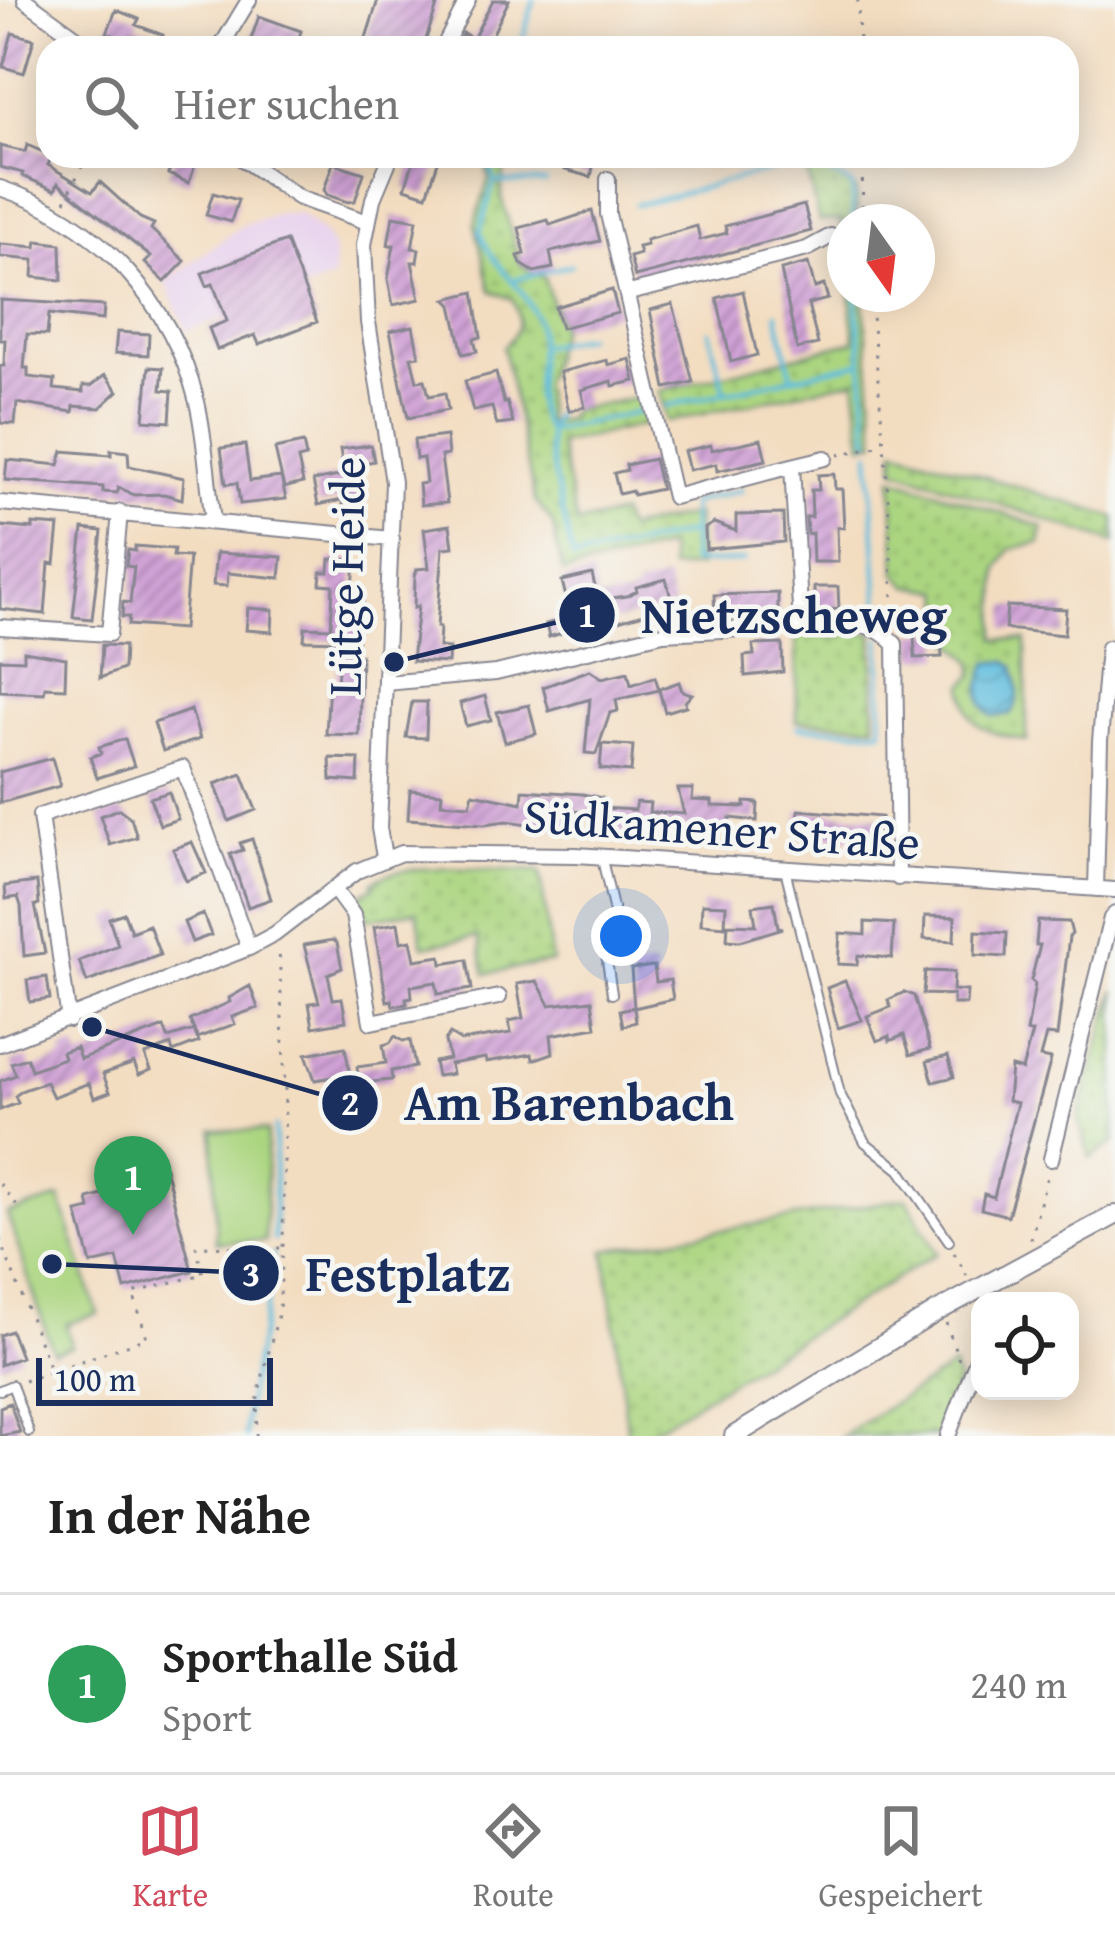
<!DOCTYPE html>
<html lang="de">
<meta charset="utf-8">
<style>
:root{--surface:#fff;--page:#f2f2f2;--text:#222;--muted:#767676;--line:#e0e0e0;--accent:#d1495b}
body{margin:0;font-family:"Gentium Book Plus",serif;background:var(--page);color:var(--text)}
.controls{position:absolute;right:36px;bottom:36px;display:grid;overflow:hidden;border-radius:24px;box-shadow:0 6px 30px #0003}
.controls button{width:108px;height:108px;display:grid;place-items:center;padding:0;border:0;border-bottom:3px solid var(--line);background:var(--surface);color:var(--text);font:60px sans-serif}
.compass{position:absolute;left:827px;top:204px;width:108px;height:108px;border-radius:50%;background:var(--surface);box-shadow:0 6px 30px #0003;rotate:166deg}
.scale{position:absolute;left:36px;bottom:30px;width:237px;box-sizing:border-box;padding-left:12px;border:6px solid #1b2f5e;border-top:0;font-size:33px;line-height:42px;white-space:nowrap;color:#1b2f5e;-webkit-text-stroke:9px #f6f6f2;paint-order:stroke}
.you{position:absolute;left:621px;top:936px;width:42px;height:42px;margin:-30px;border:9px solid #fff;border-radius:50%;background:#1a73e8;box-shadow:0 0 0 18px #1a73e833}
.badge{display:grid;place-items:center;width:78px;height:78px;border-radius:50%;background:var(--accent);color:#fff;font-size:39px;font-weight:700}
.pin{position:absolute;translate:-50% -99px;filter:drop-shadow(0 3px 6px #0008)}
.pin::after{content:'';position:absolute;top:63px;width:42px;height:36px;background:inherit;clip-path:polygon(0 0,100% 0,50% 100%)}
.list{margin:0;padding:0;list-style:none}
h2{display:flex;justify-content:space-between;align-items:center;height:156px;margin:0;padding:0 48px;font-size:51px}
h2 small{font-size:39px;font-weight:400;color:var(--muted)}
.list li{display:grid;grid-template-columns:78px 1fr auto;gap:36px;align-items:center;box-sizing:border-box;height:180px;padding:0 48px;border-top:3px solid var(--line)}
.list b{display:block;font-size:45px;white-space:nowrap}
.list p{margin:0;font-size:39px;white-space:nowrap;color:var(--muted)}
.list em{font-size:39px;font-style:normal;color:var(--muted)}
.icon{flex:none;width:66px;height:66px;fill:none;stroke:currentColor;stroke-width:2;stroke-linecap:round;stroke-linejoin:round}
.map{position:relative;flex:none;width:1115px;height:1436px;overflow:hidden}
.search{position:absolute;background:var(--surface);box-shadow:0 6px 30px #0003;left:36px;right:36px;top:36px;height:132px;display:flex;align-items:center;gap:30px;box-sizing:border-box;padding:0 42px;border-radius:36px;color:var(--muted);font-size:45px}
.sheet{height:336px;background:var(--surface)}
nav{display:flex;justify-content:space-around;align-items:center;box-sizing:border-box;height:168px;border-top:3px solid var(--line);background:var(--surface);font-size:33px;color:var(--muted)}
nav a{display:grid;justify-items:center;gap:6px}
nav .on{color:var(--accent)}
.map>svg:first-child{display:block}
.built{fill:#e8d2ee}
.green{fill:url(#green-dots);stroke:#64826f;stroke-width:3}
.pitch{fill:#acd580;stroke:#64826f;stroke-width:3}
.water{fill:url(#water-waves);stroke:#3e769e;stroke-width:3}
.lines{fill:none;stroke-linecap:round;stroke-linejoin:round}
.stream{stroke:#60bede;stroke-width:4.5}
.building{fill:url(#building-hatch)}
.service-casing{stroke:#878690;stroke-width:12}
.minor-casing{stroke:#878690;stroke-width:18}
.tertiary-casing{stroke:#878690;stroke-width:22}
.path{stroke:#878690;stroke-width:3;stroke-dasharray:3 9;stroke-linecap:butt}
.service{stroke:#fff;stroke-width:8}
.minor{stroke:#fff;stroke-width:14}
.tertiary{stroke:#fff;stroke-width:18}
.labels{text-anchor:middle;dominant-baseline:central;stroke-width:9;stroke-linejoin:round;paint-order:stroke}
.street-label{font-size:48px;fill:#1b2f5e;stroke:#f6f6f2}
.leader{fill:none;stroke:#1b2f5e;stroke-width:4.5}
.callout-dot{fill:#1b2f5e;stroke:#f6f6f2;stroke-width:4.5}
.mark-label{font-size:36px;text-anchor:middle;font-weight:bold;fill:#fff}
.callout-label{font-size:51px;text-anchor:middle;font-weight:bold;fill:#1b2f5e;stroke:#f6f6f2;stroke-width:9;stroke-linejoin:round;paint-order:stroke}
</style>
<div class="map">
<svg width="1115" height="1436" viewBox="0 0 1115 1436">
<defs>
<pattern id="green-dots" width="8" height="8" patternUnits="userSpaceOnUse" patternTransform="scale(3)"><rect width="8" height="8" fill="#acd580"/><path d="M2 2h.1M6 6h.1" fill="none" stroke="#93b771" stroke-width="1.8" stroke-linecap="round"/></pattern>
<pattern id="water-waves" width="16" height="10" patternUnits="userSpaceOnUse" patternTransform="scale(3)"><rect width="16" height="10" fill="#60bede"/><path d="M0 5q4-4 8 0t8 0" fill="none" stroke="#4e9bb7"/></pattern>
<pattern id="building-hatch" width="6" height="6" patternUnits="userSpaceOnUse" patternTransform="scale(3)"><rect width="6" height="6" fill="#d0a2d5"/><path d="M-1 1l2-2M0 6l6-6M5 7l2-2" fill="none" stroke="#a884b0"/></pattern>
</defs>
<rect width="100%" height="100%" fill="#f6f6f2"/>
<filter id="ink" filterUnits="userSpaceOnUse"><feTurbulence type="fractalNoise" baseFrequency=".00833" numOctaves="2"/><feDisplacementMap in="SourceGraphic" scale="24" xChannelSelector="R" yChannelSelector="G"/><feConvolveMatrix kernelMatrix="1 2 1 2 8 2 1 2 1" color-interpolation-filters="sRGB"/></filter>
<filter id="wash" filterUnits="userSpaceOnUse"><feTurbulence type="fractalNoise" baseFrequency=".004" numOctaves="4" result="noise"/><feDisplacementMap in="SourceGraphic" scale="48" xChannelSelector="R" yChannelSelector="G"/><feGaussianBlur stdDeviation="2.7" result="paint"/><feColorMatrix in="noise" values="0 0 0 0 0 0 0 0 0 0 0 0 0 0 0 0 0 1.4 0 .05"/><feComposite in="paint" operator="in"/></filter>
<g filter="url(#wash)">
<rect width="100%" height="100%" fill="#f3ddc1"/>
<!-- built -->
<path class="built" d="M279,214H300L324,234L334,251L333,279L186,331L166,282L241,226Z"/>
<!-- green -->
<path class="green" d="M484,156H506L501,196L520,264L544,278L560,327L543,385L547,423L570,418L569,411L645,396L651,423L559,444L577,524L620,514L626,529L696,514L699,567L670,569L668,547L563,573L552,522L535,501L503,347C520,331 523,321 512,299L491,291L475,224L489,178Z
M809,159L856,189L858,222H845V252L840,220L819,221L804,160Z
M850,294H863L876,441L863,444L855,380L667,422L659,391L855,341Z
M896,449L1115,517V543L895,469Z
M892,477L1043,527L1040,543L1010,549L998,570L996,639L1026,640L1027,741C987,731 966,732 964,685L974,675L973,662L948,638L942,591L910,586L897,574Z
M847,632L873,633L875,725L797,721L796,635L841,638Z
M508,870L540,871L552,962L485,974L478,937L423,946L417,911L367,919L360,895L374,887L373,882C398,861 474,870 508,870Z
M1115,990V1142L1090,1158L1078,1118Z
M907,1198L937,1253L643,1436H628L605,1250Z
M953,1366L958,1384L937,1436H842Z"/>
<!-- pitch -->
<path class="pitch" d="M213,1130L267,1131L265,1241L216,1242Z
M60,1198L98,1314L66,1324L72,1346L53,1352L7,1214Z"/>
<!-- water -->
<path class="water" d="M1007,661L1014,666C1017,683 1023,701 1010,714L992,716C975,703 980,680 988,663Z"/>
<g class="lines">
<!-- stream -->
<path class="stream" d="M520,48L534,0
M488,156L494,181L480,232C490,265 527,287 536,320C547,358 523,397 548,431L645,411
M494,182H546
M635,205L808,161L852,185L853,222
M512,280L571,265
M856,294L862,360
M777,313L792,377
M709,331L725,392
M539,347L586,336
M666,406L862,362L869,440
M555,414L548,431L549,452L573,559L692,533L691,503L742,490
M870,452L879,609
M692,533V563L744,561
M798,727L882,731L880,638
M274,1240L275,1127
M245,1436C246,1374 270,1316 273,1254"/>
</g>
<g id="blocks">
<!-- building -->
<path class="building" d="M378,0H439L423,48H374L375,44L365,41Z
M493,0H509L487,46L491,48H456L463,33L473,39Z
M116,10L139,19L136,25L163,35L157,48H130L132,43L107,33Z
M259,16L301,31L296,48H248Z
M12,33L34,39L24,73L3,67Z
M27,145L52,156L48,165L92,192L100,182L140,218L154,224L151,229L185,261L165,282L145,263L151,257L58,183L55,190L22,176L23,173L0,167V146L25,152Z
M176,156H198L189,183L168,174Z
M415,156H440L427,195L405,188Z
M568,156H595L591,177L565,170Z
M333,163L364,173L355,201L348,202L327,195L324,190Z
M213,193L238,200L231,222L206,215Z
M804,205L811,231L635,277L630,257L640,254L638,247L647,245L646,240L697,226L700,240L727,233L725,226Z
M592,211L600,241L550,252L553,268L534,272L521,264L518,256L525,254L519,228L548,220L550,225Z
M393,216L417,220L412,248L419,249L417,262H412L420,299L393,305L388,279L394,245H388Z
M37,241L61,244L62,280L33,277L34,260L0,257V244L36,247Z
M286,241L317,322L259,344L255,335L217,350L209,328L227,321L213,284L207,286L202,273Z
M808,263L815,288L824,285L828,299L808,304L818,344L797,349L781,270Z
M612,290L618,313L561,328L555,307Z
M743,291L757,355L731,362L717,298Z
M474,292L481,337L474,339L477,351L463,354L452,305L446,299Z
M0,300L104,306L103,320L49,314L47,335L27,334L24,368H28V377L55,380L54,389L83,392V386H91L105,375L118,391L100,408L74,406L73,412L17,403L15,424L1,423L0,366H4L5,340H0Z
M673,304L693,382L666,388L650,310Z
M413,326L419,356L411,357L417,381L425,380L429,396L445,393L448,410L408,418L390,331Z
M117,332L149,334L148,355L115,353Z
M630,359L635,381L613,386L612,381L581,390L585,407L569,411L560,372L607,360L608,365Z
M149,367L163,368L161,390L172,391L170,422L144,420Z
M496,373L504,403L507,402L513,423L497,425L492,407L473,411L465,381Z
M446,436L448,455L441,456L447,503L421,505L419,484L426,483L423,458L416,459L414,440Z
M761,439L766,460L717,471L716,464L689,470L684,451L711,445L712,450Z
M303,443L306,457L298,459L303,483L284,488L275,449Z
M245,445L250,481L281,477L286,499L240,504L237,483L226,484L221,448Z
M371,445L374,461L343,467L340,449Z
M111,450L128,452L129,466L184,478L182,499L164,494L134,495L118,487L117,493L103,492V487L5,480L7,460L59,465L63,451L111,455Z
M654,459L661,489L633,495L632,491L619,494L614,473L627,470L626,465Z
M354,473L361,514L346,517L342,500L318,505L313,481Z
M834,474L835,489H842L844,528L837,527L838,562H813L812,533L807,534L806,517H812L811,490H819L818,475Z
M783,514L784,542L706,549L705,528L714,523L736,531V515Z
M33,524L59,526L55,564L49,563L45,614L0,609V526L33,529Z
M450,525L453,547L443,548L437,627H440L439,647L449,648L448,663L412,661L418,606L414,608L415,576L417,569L429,568L424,529Z
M83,529L102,531L92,619L73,617Z
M135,546L174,549L173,556L189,557L183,629L128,625L129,617H122L123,602L130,603L134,567L126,566L128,550L135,551Z
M216,553L282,557L280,578L228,573L227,586L213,585Z
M330,559L355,560L353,590H364L363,606H359L357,655H361L359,735L326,734L329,683L337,684L340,641L304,640L305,627L331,628L333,585L320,584L321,572H329Z
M592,574L598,600L626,596L637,591L636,587L666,579L673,606L615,622L614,617L549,637L546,624L571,617L562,581Z
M814,587H838L839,609L814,610Z
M778,593V615L715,617L714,595Z
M1007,606L1066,609L1064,635L1005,629Z
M248,608L273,610L272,632L246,630Z
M941,632L942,657L915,658L914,633Z
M782,644L783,672L745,676L744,656L754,655L753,645Z
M102,645L124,646L123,669L100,678Z
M24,651L66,658L65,688L45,687L44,693L0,691V659L24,660Z
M590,670L602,678L628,672L631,685L655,677L659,689L679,682L682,691L692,694L685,702L686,706L665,712L659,690L616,700L618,711L610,713L596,754L585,753L590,699L549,711L543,687Z
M485,696L491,720L466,726L460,703Z
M412,702H427L426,738L406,737Z
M529,705L536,734L505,742L497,712Z
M191,710L200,739L163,751L154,723Z
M125,739L134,766L97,778L90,757L101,753L99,747Z
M602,744L633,746L631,772L600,769Z
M52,758L60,786L0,803V772Z
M330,758L359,759L358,782L331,780Z
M242,774L256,810L229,821L215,784Z
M678,789H693L692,800L712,801V806L745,807V802L758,803L757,821L730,818L729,831L678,827L677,837L599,831L601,813L573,811L571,830L507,821L484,824L408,819L410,790L442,793L441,803L470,805L473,793L522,803L523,790L582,794L602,798V808L635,810L636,802L650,803L649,812L684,814Z
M169,792L178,819L160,825L150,798Z
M119,809L131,818L137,837L110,845L100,816Z
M799,810L881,817L878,839L798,836Z
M252,839L271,899L248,907L230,854L243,850L240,843Z
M192,842L206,873L186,881L173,849Z
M37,882L39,904L35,905L45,953L24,956L21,906L18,897L6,899L5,886Z
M774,903L778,927L783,928L740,941L727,940L728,924L756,925L753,906Z
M702,904L726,905L725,926L701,924Z
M124,913L131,932L149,925L160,955L87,982L79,961L118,945L109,918Z
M203,914L211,935L192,942L184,922Z
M925,916L955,917L954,941L924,939Z
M1038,921L1069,922L1072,934L1069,937L1057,1036L1046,1035L1040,1057L1051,1059L1008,1216L981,1209L984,1194L994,1197L1017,1103L1008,1101L1011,1067L1022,1070L1032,1032H1027L1035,984L1031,980L1040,945H1036Z
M865,922L894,924L892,958L858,955L857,965L838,964L840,933L865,935Z
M398,923L401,942L411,940L415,960L441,956L442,964L467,960L472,989L438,994L436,982L411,986L412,997L406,998L407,1004L393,1006L392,1000L387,1001L374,927Z
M976,931L1007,933L1006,957L975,955Z
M333,940L337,943L342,968L328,974L333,999L342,998L346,1021L313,1027L309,1003L319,1002L304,945Z
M654,966L656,982L670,980L673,999L634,1008L636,1022L623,1026L620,1010L634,1007L631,969Z
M925,971L954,972L953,990L967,991L966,1004H953V995L923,994Z
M47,977L50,999L30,1002L27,980Z
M537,981L550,1005L592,1000L596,1027L551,1035L553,1053L533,1060L532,1054L486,1062L485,1058L450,1064L452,1074L437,1076L434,1062L449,1059L445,1041L450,1034L461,1041L511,1033L509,1021L523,1018L517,984Z
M845,981L862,1020L838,1028L827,988Z
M250,986L258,1008L232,1017L235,1024L197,1038L190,1020L230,1002L229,998Z
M905,992L914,996L930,1049L910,1055L904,1035L890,1041L889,1036L877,1041L867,1016L891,1007L888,1000Z
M164,1027L168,1038L194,1030L199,1042L173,1052L171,1045L145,1055L151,1070L139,1075L134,1063L103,1074L110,1092L94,1098L89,1083L53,1097L46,1082L23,1090L15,1096L18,1103L0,1110V1081L16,1075L11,1063L27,1058L31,1070L64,1058L62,1052L76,1047L80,1059Z
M395,1036L403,1041L410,1040L415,1067L391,1071L392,1080L359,1083L357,1067L386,1063L383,1045L390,1043Z
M345,1047L350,1074L315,1080L306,1054Z
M948,1056L954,1077L933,1082L927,1061Z
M165,1167L192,1271L125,1289L117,1258L91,1264L77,1212L90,1209L88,1199L113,1192L110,1181Z
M11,1331L21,1357L0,1365V1335Z
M10,1403L20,1432L0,1436V1407Z"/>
</g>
</g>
<g filter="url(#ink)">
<use href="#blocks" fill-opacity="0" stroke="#878690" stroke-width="3"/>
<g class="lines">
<!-- service casing -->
<g class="service-casing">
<path id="service" d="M602,859L619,935L605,947L612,994
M785,869L840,1094L865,1142L900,1170L949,1241
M0,1390L12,1385L29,1432"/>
</g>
<!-- minor casing -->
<g class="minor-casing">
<path id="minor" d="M25,0L91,48
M220,48L249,0
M443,48L468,0
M238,156L299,198L367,222
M608,179V214L674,497L792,466L801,626C837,624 868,615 895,644L898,878
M0,188C98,220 172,303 197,402C206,440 207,481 213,520
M629,293L807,249L831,236
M792,466L825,458
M0,503L392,539
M0,627L109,634L120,512
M385,683L496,673L663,633L801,626
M384,857L379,828L393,482L368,322L364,245L373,199L391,156
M334,889L353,915L371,1022L499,997
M1096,889L1100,741L1108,648L1115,647
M69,1020L40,816L183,768L249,948
M0,1044L249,948L275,934L357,871L401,853L576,855L1115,890
M1051,1159L1111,918L1115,914
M948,1436L978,1357"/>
</g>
<!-- tertiary casing -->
<g class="tertiary-casing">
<path id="tertiary" d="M734,1436L938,1311L1115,1215"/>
</g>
<!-- path -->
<path class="path" d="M858,0L859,48
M862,156L863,222
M65,201L87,156
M870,294L887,477L894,621
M838,455L881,445
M0,1184L20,1210
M0,1239L50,1369
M1031,1239L1048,1172
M954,1253L967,1276
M946,1323L959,1360
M24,1381L147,1338L133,1293L203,1274L196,1246L281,1248
M256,1436L258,1395L279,1311L283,1248L285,1087L279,949"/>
<!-- service -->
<use href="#service" class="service"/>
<!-- minor -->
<use href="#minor" class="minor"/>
<!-- tertiary -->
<use href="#tertiary" class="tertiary"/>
</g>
</g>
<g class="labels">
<!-- street labels -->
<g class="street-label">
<text transform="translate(345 576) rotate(-89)">Lütge Heide</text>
<text transform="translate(722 828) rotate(4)">Südkamener Straße</text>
</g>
</g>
<!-- callouts -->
<path class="leader" d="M394 662L587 615M92 1027L350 1103M52 1264L251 1273"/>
<g class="callout-dot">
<circle cx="394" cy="662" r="12"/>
<circle cx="92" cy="1027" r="12"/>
<circle cx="52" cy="1264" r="12"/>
<circle cx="587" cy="615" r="30"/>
<circle cx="350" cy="1103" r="30"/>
<circle cx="251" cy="1273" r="30"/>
</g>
<g class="mark-label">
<text x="587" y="627">1</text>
<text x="350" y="1115">2</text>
<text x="251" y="1286">3</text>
</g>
<g class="callout-label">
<text x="794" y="633">Nietzscheweg</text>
<text x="569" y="1120">Am Barenbach</text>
<text x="408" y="1291">Festplatz</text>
</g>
</svg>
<div class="controls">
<button><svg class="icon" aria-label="locate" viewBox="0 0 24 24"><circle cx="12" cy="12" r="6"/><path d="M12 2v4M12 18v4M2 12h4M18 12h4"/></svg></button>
</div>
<svg class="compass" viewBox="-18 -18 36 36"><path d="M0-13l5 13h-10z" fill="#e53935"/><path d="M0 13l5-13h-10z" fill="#767676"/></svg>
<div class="scale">100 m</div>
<div class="you"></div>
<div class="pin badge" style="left:133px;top:1235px;background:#2e9e5b">1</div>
<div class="search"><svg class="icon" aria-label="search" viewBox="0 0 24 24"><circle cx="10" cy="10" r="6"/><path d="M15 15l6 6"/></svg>Hier suchen</div>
</div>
<section class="sheet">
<h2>In der Nähe<small></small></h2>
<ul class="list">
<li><span class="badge" style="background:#2e9e5b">1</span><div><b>Sporthalle Süd</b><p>Sport</p></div><em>240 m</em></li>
</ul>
</section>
<nav>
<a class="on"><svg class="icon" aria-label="map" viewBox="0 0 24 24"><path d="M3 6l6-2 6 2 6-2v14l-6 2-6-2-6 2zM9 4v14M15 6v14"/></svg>Karte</a>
<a><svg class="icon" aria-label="directions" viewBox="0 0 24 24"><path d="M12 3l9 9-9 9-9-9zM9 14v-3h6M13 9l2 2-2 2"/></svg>Route</a>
<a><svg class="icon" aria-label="saved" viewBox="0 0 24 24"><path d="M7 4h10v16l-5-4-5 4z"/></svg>Gespeichert</a>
</nav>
